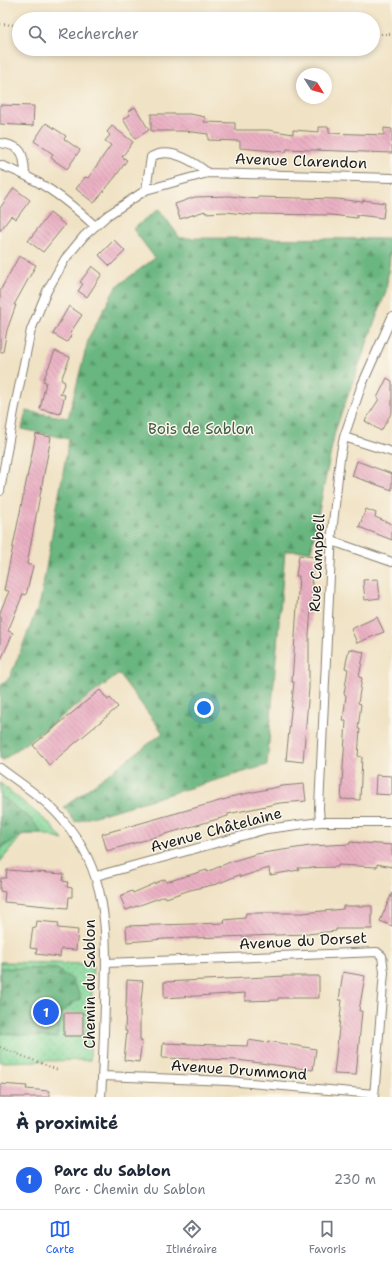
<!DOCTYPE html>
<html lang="fr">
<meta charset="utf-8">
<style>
:root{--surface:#fff;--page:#f2f2f3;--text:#1f2937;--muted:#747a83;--line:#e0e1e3;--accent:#2563eb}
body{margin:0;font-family:"Shantell Sans",sans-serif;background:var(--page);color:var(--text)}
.compass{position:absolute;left:296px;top:68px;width:36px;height:36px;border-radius:50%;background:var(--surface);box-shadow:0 2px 6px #0003;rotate:127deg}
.you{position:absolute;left:204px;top:708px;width:14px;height:14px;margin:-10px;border:3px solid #fff;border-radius:50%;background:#1a73e8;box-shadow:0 0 0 6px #1a73e833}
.badge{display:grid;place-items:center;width:26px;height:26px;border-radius:50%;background:var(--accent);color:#fff;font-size:13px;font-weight:700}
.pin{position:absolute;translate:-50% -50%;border:2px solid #fff;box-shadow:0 1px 4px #0006}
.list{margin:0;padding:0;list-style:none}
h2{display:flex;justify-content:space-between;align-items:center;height:52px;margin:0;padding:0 16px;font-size:17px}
h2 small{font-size:13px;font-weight:400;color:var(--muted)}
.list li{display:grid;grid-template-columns:26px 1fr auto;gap:12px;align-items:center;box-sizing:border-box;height:60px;padding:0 16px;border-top:1px solid var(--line)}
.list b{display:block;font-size:15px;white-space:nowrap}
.list p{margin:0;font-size:13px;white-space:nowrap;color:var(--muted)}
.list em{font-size:13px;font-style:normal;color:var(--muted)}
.icon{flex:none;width:22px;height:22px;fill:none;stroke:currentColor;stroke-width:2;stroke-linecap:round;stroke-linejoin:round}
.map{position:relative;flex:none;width:392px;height:1097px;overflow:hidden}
.search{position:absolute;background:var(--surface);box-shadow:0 2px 6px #0003;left:12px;right:12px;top:12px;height:44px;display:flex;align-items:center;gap:10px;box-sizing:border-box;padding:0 14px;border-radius:22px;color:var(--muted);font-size:15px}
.sheet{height:112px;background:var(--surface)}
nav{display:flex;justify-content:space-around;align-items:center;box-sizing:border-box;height:56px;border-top:1px solid var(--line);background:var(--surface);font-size:11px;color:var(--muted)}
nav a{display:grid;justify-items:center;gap:2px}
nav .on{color:var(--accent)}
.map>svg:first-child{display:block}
.green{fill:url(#green-dots);stroke:#4f785a}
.forest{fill:url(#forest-firs);stroke:#42694e}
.building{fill:url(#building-back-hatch)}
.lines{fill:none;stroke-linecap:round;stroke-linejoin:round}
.street-casing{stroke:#867f70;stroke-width:10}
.path{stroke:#867f70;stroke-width:2;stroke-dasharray:1 3;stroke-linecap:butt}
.street{stroke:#fff;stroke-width:8}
.labels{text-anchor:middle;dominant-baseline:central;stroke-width:3;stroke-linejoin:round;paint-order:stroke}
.street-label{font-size:15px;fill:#1c1c1c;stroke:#fbf7ec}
.park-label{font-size:15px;fill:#405d47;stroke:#fbf7ec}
</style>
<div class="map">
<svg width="392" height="1097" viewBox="0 0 392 1097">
<defs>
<pattern id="green-dots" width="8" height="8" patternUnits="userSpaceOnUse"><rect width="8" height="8" fill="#82d597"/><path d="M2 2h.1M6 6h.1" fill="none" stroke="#70b682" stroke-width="1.8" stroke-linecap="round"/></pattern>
<pattern id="forest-firs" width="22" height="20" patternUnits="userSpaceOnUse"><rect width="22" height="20" fill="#69b680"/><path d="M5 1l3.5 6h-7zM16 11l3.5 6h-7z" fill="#569368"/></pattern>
<pattern id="building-back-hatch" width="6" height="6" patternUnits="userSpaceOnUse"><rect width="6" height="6" fill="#eab0c3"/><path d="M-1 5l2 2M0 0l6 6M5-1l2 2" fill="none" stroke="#c897a7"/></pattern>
</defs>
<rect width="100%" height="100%" fill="#fbf7ec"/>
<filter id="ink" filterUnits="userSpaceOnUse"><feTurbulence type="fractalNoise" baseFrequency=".025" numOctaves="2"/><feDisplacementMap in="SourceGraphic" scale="8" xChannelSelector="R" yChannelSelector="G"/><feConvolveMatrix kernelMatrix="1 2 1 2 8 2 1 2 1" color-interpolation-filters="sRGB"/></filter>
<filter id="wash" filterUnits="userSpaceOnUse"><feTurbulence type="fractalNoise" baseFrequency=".012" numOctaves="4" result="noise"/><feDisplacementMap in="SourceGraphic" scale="16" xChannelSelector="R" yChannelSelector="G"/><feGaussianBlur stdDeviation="0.9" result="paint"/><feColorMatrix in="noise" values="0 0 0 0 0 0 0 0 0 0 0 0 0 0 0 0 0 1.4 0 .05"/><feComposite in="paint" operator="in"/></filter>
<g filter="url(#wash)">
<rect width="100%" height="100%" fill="#f0e2c4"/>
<!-- green -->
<path class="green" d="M0,783L50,824L63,840L43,834H23L0,862Z
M0,962L93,964L90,1060L0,1062Z"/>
<!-- forest -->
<path class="forest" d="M159,209L180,238L392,239L386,291L335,431L311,551H285L267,765L75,822L64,807L163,733L119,674L3,760L0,758V686L10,677L40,602L69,439L22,429L26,411L68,418L89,337L116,287L155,258L133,229Z
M0,795L32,820L43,834H23L0,849Z
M0,968L57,969L72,979L81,998L61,1012L57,1038L0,1033Z"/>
<g id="blocks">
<!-- building -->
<path class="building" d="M0,105L34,106L33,126L0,124Z
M135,107L149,130L135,139L123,119L130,115L128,112Z
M151,114H190L205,117L204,122L235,123V130H268L293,134V130L319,132V127H329V133L384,135V128L392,129V153L287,149L286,152L240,148V141L208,140V134L185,131H151Z
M46,123L66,136L64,139L80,150L67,169L51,158L53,154L34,141Z
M112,126L133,142L122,157L127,160L116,176L94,203L76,189L85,177L88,178L111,145L105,141L110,135L107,132Z
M14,188L30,200L16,219L11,216L0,231V208Z
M229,196L258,199V197L337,199L363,202V200L385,203L383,218L357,215V218L331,215L252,214V215L226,212L205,213V211L180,219L175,204L195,197Z
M50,213L65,225L43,252L28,241Z
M114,240L125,251L110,266L99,255Z
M19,256L36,265L14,305H16L7,330L3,352H0V291Z
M92,266L102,274L87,297L78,291L83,284L80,282Z
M69,306L82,315L70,333L72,334L67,342L53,334Z
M55,351L70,357L61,380L65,382L60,394L65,395L60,414L40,409L46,382L43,381Z
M387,378L392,381V412L381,431L365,421L379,399L377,398Z
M36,434L51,437L27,564L33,566L26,595L23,594L8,631L13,633L0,662V612L9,591L4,590Z
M357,461L392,474V490L352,476Z
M366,509L376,513L375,517L392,524V540L359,527Z
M299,555L315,557L311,583H313L309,635V688L303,762L286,760L294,682H292L299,576H296Z
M378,579L380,598L365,600L363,580Z
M377,617L384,632L357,643L351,629Z
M349,649L364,652L359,677L362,678L358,703L361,704L358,729H360L358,756L362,757L360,800L341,799L346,721H343L346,695L344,694L348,669L345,668Z
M100,690L108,700L110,698L118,707L49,765L33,745Z
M376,775L392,776V795L375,794Z
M304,784L306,801L280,803L228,814V816L107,851L102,834L230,798V797L282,786Z
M350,842L392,845V867L377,864V867L338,865V867L298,868L299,870L270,875L269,868L240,877L239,875L217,884L190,890L166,898L165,896L126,910L120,896L132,891L133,893L165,879L166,882L207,870V872L230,862L256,854L310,846L350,844Z
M7,870L64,874L63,881L68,882L67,887L72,888V897H69L68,908L4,902L5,892L0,891V885L1,878H6Z
M392,893V926L380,921Z
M343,906H372V929H336V931L307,934L165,939L127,942L126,926L225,923L224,920L245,918L246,913H303L343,909Z
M37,921L59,923L58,928L78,930L76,950L61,949L60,957L36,954L37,949L30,948L33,927L36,928Z
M343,972L365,976L359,1011H362L356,1075L334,1074L342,1000H339Z
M286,976H319V998H278V1000L245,1001V993L164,998V982Z
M127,980L143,981L140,1011V1041H142L139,1062L124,1060L127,1031H125Z
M64,1013H83V1036H64Z
M248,1040L268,1043V1041L316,1049L313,1070L237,1060L162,1058L163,1043L247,1046Z
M0,1084L27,1086L26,1089L49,1091V1097H0Z"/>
</g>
</g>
<g filter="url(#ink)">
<use href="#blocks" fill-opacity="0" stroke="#867f70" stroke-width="1"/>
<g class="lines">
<!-- street casing -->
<g class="street-casing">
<path id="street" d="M0,143C22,146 24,152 25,174
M0,165C38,178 66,199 95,226
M146,190L151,157C170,146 193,161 208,173
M344,437L392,452
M0,491L14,411L31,330L47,291L65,259L84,236L108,215L146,190L208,173L392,178
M332,541L392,562
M0,768C21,784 44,798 61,818C110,872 107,935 105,1003C104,1035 103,1066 101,1097
M320,822L319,808L332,533L340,458L344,437L361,387L392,317
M96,876L267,829L320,822H392
M106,963L377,952L382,956L384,972L374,1097
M103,1076L228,1081L374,1094"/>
</g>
<!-- path -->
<path class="path" d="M0,24L19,25
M373,34H392
M0,1047L58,1070"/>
<!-- street -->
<use href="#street" class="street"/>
</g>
</g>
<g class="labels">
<!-- street labels -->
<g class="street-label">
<text transform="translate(301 161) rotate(2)">Avenue Clarendon</text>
<text transform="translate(317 563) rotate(-87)">Rue Campbell</text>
<text transform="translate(216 830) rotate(-15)">Avenue Châtelaine</text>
<text transform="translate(303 941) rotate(-3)">Avenue du Dorset</text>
<text transform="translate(90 984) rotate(-90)">Chemin du Sablon</text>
<text transform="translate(239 1070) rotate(4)">Avenue Drummond</text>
</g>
<!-- park labels -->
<g class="park-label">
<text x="201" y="429">Bois de Sablon</text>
</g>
</g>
</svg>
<svg class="compass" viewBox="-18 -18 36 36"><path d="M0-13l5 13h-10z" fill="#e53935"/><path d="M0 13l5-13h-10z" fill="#747a83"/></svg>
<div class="you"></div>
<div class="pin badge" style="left:46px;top:1012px">1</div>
<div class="search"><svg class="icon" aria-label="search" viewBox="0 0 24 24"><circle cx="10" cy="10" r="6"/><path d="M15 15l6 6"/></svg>Rechercher</div>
</div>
<section class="sheet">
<h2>À proximité<small></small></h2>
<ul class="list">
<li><span class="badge">1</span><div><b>Parc du Sablon</b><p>Parc · Chemin du Sablon</p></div><em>230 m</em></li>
</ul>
</section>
<nav>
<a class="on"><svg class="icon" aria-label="map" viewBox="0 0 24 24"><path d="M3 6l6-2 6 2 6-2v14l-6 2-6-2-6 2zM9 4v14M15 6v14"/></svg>Carte</a>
<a><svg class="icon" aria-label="directions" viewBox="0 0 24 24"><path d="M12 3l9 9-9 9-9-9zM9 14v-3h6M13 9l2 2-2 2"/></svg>Itinéraire</a>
<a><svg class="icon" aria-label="saved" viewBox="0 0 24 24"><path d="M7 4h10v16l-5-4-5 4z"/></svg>Favoris</a>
</nav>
